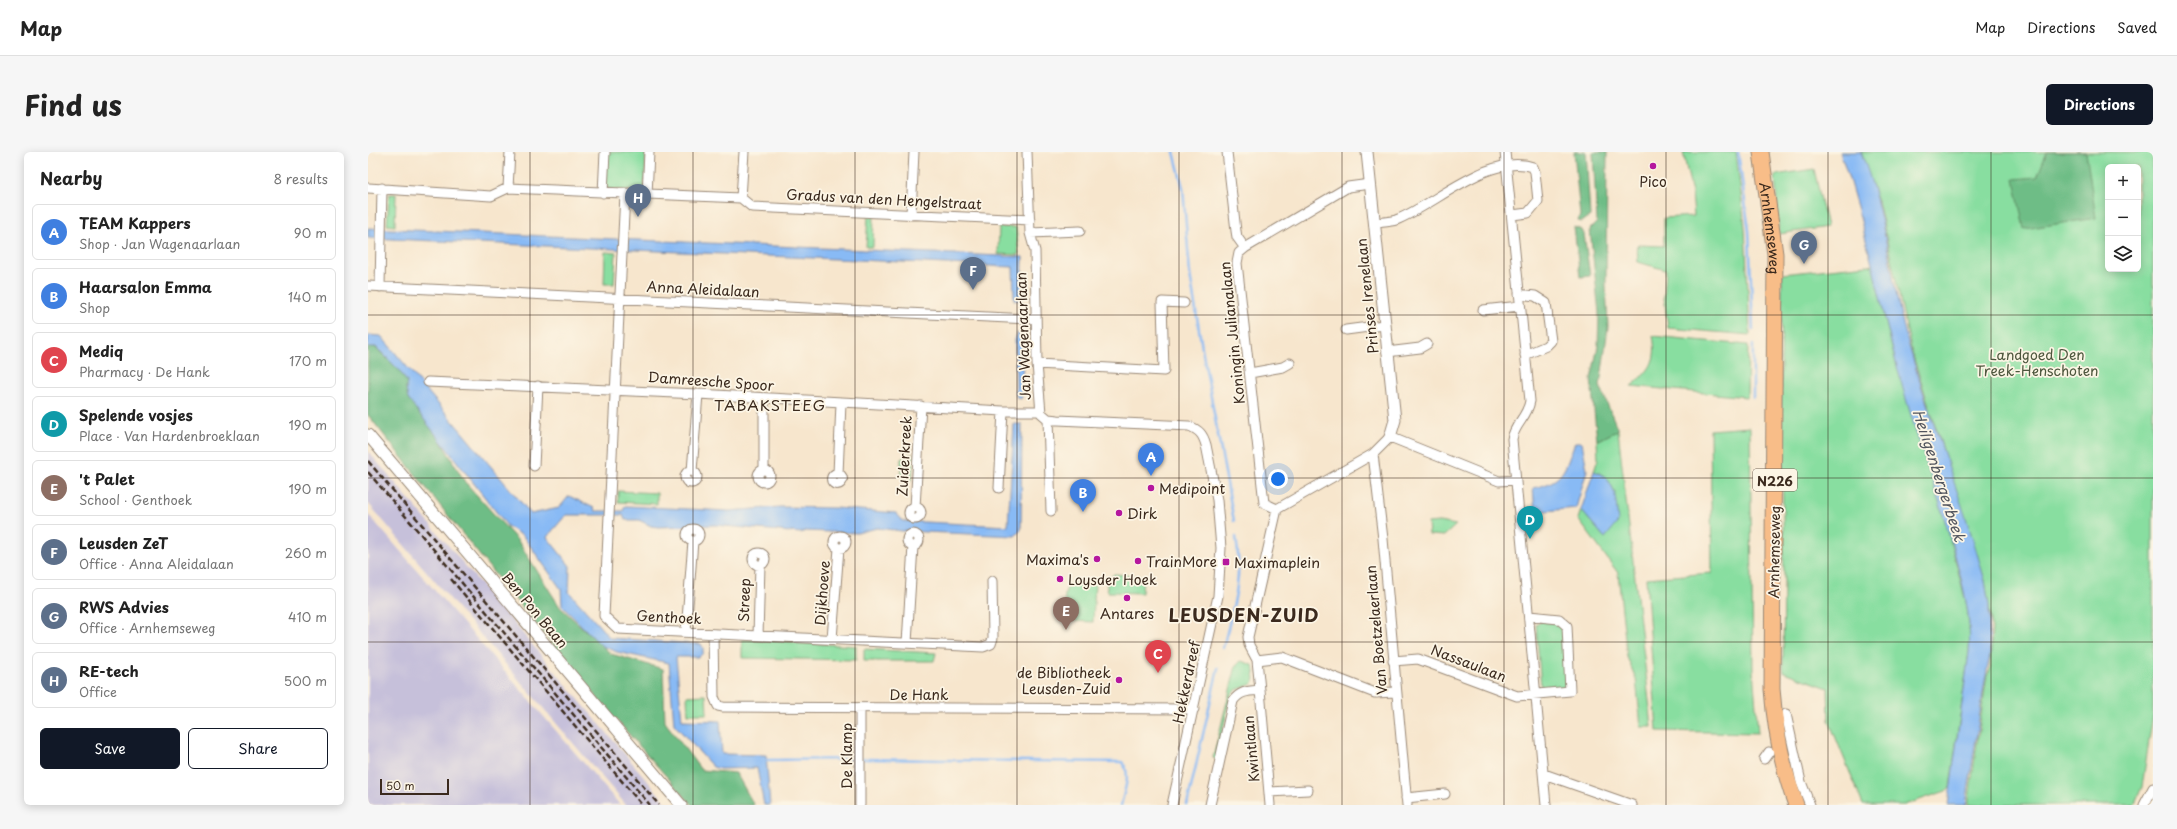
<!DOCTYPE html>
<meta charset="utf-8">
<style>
:root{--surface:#fff;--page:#f6f6f6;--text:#222;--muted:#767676;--line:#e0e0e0;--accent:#111827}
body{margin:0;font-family:"Playpen Sans",sans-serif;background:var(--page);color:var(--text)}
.controls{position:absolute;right:12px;top:12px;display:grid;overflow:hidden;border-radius:6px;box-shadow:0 2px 10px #0003}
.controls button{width:36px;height:36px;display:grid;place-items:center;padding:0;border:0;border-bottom:1px solid var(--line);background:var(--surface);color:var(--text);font:20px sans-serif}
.scale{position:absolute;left:12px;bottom:10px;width:69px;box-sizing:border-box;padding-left:4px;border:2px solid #3b2a1e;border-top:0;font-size:11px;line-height:14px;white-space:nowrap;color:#3b2a1e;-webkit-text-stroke:3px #fcf5e5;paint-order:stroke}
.you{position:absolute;left:910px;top:327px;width:14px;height:14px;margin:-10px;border:3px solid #fff;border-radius:50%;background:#1a73e8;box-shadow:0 0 0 6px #1a73e833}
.badge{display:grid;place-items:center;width:26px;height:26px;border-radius:50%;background:var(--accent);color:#fff;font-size:13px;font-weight:700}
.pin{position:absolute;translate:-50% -33px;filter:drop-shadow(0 1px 2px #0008)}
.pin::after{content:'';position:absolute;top:21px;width:14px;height:12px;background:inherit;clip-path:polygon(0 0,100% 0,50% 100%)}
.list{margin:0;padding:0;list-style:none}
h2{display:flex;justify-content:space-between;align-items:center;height:52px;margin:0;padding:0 16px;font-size:17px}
h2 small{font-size:13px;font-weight:400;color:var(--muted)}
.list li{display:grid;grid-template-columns:26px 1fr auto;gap:12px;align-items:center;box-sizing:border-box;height:56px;margin:0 8px 8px;padding:0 8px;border:1px solid var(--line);border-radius:6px}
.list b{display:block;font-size:15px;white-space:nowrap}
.list p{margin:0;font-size:13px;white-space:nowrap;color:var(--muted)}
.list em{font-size:13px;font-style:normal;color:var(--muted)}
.actions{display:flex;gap:8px;padding:12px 16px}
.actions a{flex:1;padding:9px 0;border:1px solid var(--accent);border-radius:6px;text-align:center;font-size:14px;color:var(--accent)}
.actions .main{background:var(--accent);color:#fff}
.icon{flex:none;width:22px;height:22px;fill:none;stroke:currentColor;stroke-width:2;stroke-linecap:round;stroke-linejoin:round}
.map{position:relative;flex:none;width:1785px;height:653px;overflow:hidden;border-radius:6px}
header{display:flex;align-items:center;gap:24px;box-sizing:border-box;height:56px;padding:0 20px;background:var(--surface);border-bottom:1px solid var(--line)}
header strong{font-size:19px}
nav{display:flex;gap:22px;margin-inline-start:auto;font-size:14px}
.intro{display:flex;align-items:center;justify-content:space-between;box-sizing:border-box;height:96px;padding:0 24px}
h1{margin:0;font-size:28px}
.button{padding:10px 18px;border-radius:6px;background:var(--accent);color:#fff;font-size:14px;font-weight:700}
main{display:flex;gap:24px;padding:0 24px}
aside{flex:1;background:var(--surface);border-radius:6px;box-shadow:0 2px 10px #0003}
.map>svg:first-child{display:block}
.industrial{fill:#c6c0da}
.green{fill:#88dea0;stroke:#62845f;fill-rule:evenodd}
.forest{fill:#6ebd86;stroke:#547452}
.water{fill:#88baf5;stroke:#62728a}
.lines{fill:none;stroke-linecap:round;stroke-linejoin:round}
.stream{stroke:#88baf5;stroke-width:2.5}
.minor-casing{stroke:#998876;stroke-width:11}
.tertiary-casing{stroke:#998876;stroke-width:13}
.primary-casing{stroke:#998876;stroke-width:17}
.minor{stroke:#fff;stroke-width:9}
.tertiary{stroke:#fff;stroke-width:11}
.primary{stroke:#f8bd88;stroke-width:15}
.rail{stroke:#3b2a1e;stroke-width:2.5;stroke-dasharray:6 3;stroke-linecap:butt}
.grid{fill:none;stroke:#3b2a1e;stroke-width:1;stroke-opacity:0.55}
.poi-dot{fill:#b5179e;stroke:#fcf5e5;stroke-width:1.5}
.labels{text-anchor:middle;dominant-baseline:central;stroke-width:3.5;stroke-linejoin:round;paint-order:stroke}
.shield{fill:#fcf5e5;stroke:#75675a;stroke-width:1}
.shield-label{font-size:13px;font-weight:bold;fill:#3b2a1e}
.poi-label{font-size:14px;fill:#3b2a1e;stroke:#fcf5e5;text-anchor:start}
.street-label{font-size:14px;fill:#3b2a1e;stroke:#fcf5e5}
.park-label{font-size:14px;fill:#4e573e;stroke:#fcf5e5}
.neighbourhood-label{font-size:15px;letter-spacing:1px;fill:#3b2a1e;stroke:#fcf5e5}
.water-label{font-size:15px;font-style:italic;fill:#52555e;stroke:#fcf5e5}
.district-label{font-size:18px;font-weight:bold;letter-spacing:1px;fill:#3b2a1e;stroke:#fcf5e5}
</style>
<header>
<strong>Map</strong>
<nav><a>Map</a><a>Directions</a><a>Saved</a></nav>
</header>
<div class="intro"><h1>Find us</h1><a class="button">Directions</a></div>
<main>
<aside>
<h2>Nearby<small>8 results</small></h2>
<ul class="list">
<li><span class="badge" style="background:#3f7fe0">A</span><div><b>TEAM Kappers</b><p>Shop · Jan Wagenaarlaan</p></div><em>90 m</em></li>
<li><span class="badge" style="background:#3f7fe0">B</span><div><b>Haarsalon Emma</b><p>Shop</p></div><em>140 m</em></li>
<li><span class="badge" style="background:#e0444e">C</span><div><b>Mediq</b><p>Pharmacy · De Hank</p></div><em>170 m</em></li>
<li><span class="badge" style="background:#0f9aa8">D</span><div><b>Spelende vosjes</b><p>Place · Van Hardenbroeklaan</p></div><em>190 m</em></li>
<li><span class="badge" style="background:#8d6e63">E</span><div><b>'t Palet</b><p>School · Genthoek</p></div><em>190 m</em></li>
<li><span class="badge" style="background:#5c6f8a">F</span><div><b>Leusden ZeT</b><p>Office · Anna Aleidalaan</p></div><em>260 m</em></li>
<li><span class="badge" style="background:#5c6f8a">G</span><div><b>RWS Advies</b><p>Office · Arnhemseweg</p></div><em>410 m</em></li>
<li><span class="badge" style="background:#5c6f8a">H</span><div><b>RE-tech</b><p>Office</p></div><em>500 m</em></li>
</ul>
<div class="actions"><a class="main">Save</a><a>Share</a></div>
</aside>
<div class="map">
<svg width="1785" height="653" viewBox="0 0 1785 653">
<rect width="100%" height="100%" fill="#fcf5e5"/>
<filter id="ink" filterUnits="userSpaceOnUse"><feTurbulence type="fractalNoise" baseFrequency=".025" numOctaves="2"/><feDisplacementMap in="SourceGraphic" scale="8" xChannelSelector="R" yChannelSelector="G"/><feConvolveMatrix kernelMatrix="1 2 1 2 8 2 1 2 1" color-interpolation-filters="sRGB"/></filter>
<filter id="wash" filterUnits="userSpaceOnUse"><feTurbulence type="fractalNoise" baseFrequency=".012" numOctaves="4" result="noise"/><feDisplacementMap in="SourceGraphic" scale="16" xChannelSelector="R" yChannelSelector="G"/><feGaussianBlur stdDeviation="0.9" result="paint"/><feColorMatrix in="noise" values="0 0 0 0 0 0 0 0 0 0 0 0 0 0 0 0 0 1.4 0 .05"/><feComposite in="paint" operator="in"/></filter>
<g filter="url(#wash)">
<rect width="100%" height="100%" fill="#f7e6cd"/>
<!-- industrial -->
<path class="industrial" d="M0,299L129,451L300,653H258L0,351Z
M0,362L109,487L252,653H0Z"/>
<!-- green -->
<path class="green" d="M238,0H278L276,39L236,37Z
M1315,0H1368L1377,76L1382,183L1300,176L1296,145L1298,118L1270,110L1269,93L1296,94V66L1326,64L1324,41Z
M1493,0H1785V562L1774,635L1766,653H1600L1616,543L1619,523L1622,518L1624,475L1617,429L1544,201L1511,53ZM1740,15H1770V117H1740Z
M1446,17L1459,75L1411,82L1407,23Z
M21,42H28L27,74L19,73Z
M500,64H506L505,95H498Z
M631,75H648L651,103L630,102Z
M237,100L248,101L246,132H236Z
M1500,113L1505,114L1525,200L1579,375L1599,454L1602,486L1601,500L1582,635L1578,639L1536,653H1495L1461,569L1460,536L1416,520L1415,514L1416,430L1413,224L1414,122Z
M1285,184L1380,193L1379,245L1263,234C1282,219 1290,209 1285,184Z
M1382,275L1385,517L1390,581L1289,579L1278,426L1344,421L1342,278Z
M1250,278L1284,575H1273L1268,527L1259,505L1250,421L1210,367L1213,358L1237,386L1247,340L1238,325L1226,319L1230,307L1229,289Z
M541,302L546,303L544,326L542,329L539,328L533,322V307Z
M250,339L289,341V352L250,350Z
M1071,370L1088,373L1076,384L1061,383L1060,371Z
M746,422L775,424L774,441L740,440L738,429Z
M707,429L727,430L725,470L703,469C697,457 691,436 707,429Z
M1173,469L1188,471L1196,479L1201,536L1178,539L1173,535L1168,472Z
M374,487L488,494V508L374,506Z
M496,497L568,501L566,509H496Z
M873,509L885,513L887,527L884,532L868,538L863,543L848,607L845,606L868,514Z
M338,543L339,562H320L319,544Z"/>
<!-- forest -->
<path class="forest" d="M1206,0H1218L1222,64L1214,70L1210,69L1212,63Z
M1225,0H1239L1238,133L1240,175L1232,234L1250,278L1229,289L1223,227L1230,194L1231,161L1222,77L1229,70Z
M1679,0H1718L1728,66L1656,77L1646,27L1669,25Z
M1206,75L1214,78L1216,82L1222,124L1212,125Z
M0,195H7L31,218L39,230L38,237L40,247L72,288L97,330L150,389L192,455L243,502L295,517L297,570L333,618L368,621L386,653H324L233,551L125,420L0,263Z"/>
<!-- water -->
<path class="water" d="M1472,0H1493C1517,60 1522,125 1539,187C1562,269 1595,347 1617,429L1621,453L1622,503L1616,534L1598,653H1580L1601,500C1604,465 1594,429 1585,396C1570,342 1550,290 1535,237C1513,158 1499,77 1472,0Z
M0,76L655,105L654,149L646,148L645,115L0,86Z
M649,181L652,182L654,185L655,242L653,247L649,246L648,243L647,185L649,184Z
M0,183L13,184L163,362L191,356L201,344L226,356L227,359H255L257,354L361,359L412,355L468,356L528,361L535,369L640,374L646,272H654L653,378L647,384L534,379L509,376L489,381L437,379L433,381L347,373L290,375L283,374L271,368H257L255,363H198L179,385L202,414L201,440L242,486L333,492L335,496V501L331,505H308L314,568L352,569L354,602L398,603L402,653H396L389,616L352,617L345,615L306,572L301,511L249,500L234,494L194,454L193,437L155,384L140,375L40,247L38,237L39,230L31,218L8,195H0Z
M1207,290H1214L1219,318L1208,356L1167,360L1165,336C1196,330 1197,317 1207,290Z
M1226,319C1249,326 1248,350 1250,370L1237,386L1213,358Z"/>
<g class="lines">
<!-- stream -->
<path class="stream" d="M806,0L815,36L822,122L834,196L866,369
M1370,0L1381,79L1385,178
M1385,193V245
M855,496C865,456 875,427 868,385
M495,607L754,610C764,622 756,639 753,653
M399,608L490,607
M819,653L850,516"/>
</g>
</g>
<g filter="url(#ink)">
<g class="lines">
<!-- minor casing -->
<g class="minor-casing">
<path id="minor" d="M659,0L662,81L667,99L669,212L673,261L680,267L690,268L821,274C831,278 835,282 838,293L849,348L853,396L850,444L804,653
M859,0L868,79L869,85L877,96L871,101L869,111L896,351L909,357
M1137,0L1162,249C1159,266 1147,271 1144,287L1178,653
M0,36L123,44L140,36L373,46
M140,36L142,0
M235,41L237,0
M257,42L236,464L250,477L615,495L623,492L625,486L624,429
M279,43L281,0
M373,46L384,55L662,68
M373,46L376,0
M543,63L546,0
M1007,71C1013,70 1022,70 1028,68C1067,53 1122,0 1165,15L1167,20L1170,49L1160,61L1144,63
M662,81L712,79
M877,96L980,35L1002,32
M0,134L661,167L668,165
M12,135L14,36
M1151,142L1167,144L1178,151L1183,189L1178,194L1157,203
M1115,158L1152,154
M978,178L1016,173
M1019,200L1052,196L1059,192
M669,212L796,219L794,150L816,151
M882,221L915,215L922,211
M60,230L330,242L635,259H672
M680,267L683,359
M1005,302L1015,387L1039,653
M166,314L170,234
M390 324a6 6 0 1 1 12 0a6 6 0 1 1-12 0Z
M396,318V247
M324,319L330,242
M317 325a6 6 0 1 1 12 0a6 6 0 1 1-12 0Z
M463.5 327a5.5 5.5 0 1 1 11 0a5.5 5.5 0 1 1-11 0Z
M470,322L473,251
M631,336L635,259
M547,355L553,254
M541 361a6 6 0 1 1 12 0a6 6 0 1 1-12 0Z
M909,357L1005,302L1022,285L1131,329L1148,328
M319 383a6 6 0 1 1 12 0a6 6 0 1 1-12 0Z
M539 388a6 6 0 1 1 12 0a6 6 0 1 1-12 0Z
M466 390a6 6 0 1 1 12 0a6 6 0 1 1-12 0Z
M385 407a6 6 0 1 1 12 0a6 6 0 1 1-12 0Z
M318,480L325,389
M345,482L346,545L350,554L355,555L826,557
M390,484L392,413
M464,487L471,396
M539,491L545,394
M889,508L914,505L1007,541L1027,540
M1025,509L1050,507L1149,544L1202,539L1199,474L1191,467L1161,464
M892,538L902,653
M1418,562L1433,630L1442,653
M1396,607L1401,600
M1176,622L1264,653
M901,640L940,638
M1038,646L1077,642
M492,653V556
M842,653L865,549C872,539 880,539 892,538L889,508L881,493L880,485L909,357
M1776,653L1785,636"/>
</g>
<!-- tertiary casing -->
<g class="tertiary-casing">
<path id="tertiary" d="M999,0L1027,268L1022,285
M0,283L313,653"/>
</g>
<!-- primary casing -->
<g class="primary-casing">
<g id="primary">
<path id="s1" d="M1393,0L1407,102L1404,537C1407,577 1414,615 1428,653"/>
</g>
</g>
<!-- minor -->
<use href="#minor" class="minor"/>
<!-- tertiary -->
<use href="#tertiary" class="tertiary"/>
<!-- primary -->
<use href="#primary" class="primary"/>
<!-- rail -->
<path class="rail" d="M0,309L291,653
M0,320L282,653
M83,427L274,653"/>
</g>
</g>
<!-- grid -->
<path class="grid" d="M162,0V653M325,0V653M487,0V653M649,0V653M811,0V653M974,0V653M1136,0V653M1298,0V653M1460,0V653M1623,0V653M0,163H1785M0,326H1785M0,490H1785"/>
<!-- markers -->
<g class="poi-dot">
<circle cx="1285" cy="14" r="4"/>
<circle cx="783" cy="336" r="4"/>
<circle cx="751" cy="361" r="4"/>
<circle cx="729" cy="407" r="4"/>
<circle cx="770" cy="409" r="4"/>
<rect x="854" y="406" width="8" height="8" rx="2"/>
<circle cx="692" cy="427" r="4"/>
<circle cx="759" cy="446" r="4"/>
<circle cx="751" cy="528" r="4"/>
</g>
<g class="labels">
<!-- shield labels -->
<rect class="shield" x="1385" y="317" width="44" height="22" rx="3"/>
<g class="shield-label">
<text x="1407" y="328">N226</text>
</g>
<!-- poi labels -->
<g class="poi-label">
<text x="1285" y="29" text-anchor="middle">Pico</text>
<text x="791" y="336">Medipoint</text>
<text x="759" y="361">Dirk</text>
<text x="721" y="407" text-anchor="end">Maxima's</text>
<text x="778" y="409">TrainMore</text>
<text x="866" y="410">Maximaplein</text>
<text x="700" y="427">Loysder Hoek</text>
<text x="759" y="461" text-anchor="middle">Antares</text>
<text x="743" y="520" text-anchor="end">de Bibliotheek<tspan x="743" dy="16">Leusden-Zuid</tspan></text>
</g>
<!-- street labels -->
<g class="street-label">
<text transform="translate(516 47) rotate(3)">Gradus van den Hengelstraat</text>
<text stroke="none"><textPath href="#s1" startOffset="77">Arnhemseweg</textPath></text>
<text transform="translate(335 137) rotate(3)">Anna Aleidalaan</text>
<text transform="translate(999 144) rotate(-96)">Prinses Irenelaan</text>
<text transform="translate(864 181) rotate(-96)">Koningin Julianalaan</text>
<text transform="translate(655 184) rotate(-92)">Jan Wagenaarlaan</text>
<text transform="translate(343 229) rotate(4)">Damreesche Spoor</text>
<text transform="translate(536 304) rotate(-87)">Zuiderkreek</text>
<text transform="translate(1406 400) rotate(-89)">Arnhemseweg</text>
<text transform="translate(454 441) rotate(-86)">Dijkhoeve</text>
<text transform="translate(376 448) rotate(-88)">Streep</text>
<text transform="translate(167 458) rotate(50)">Ben Pon Baan</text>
<text transform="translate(301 465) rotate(3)">Genthoek</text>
<text transform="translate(1008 478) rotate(-95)">Van Boetzelaerlaan</text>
<text transform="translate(1101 511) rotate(21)">Nassaulaan</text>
<text transform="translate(818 530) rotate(-78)">Hekkerdreef</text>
<text x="551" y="542">De Hank</text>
<text transform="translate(883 597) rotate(-95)">Kwintlaan</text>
<text transform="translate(478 604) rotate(-90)">De Klamp</text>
</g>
<!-- park labels -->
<g class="park-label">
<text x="1669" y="202">Landgoed Den<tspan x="1669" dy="16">Treek-Henschoten</tspan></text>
</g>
<!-- neighbourhood labels -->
<g class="neighbourhood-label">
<text x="402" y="252">TABAKSTEEG</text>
</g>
<!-- water labels -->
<g class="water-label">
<text transform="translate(1572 323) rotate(72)">Heiligenbergerbeek</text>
</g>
<!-- district labels -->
<g class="district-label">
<text x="876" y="462">LEUSDEN-ZUID</text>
</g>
</g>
</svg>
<div class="controls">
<button>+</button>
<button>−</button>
<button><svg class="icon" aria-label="layers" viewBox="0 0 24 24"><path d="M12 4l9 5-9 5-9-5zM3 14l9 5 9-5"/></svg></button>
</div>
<div class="scale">50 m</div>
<div class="you"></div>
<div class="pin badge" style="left:783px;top:324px;background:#3f7fe0">A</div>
<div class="pin badge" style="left:715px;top:360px;background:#3f7fe0">B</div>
<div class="pin badge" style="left:790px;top:521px;background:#e0444e">C</div>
<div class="pin badge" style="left:1162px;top:387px;background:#0f9aa8">D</div>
<div class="pin badge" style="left:698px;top:478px;background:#8d6e63">E</div>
<div class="pin badge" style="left:605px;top:138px;background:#5c6f8a">F</div>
<div class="pin badge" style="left:1436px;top:112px;background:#5c6f8a">G</div>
<div class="pin badge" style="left:270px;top:65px;background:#5c6f8a">H</div>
</div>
</main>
